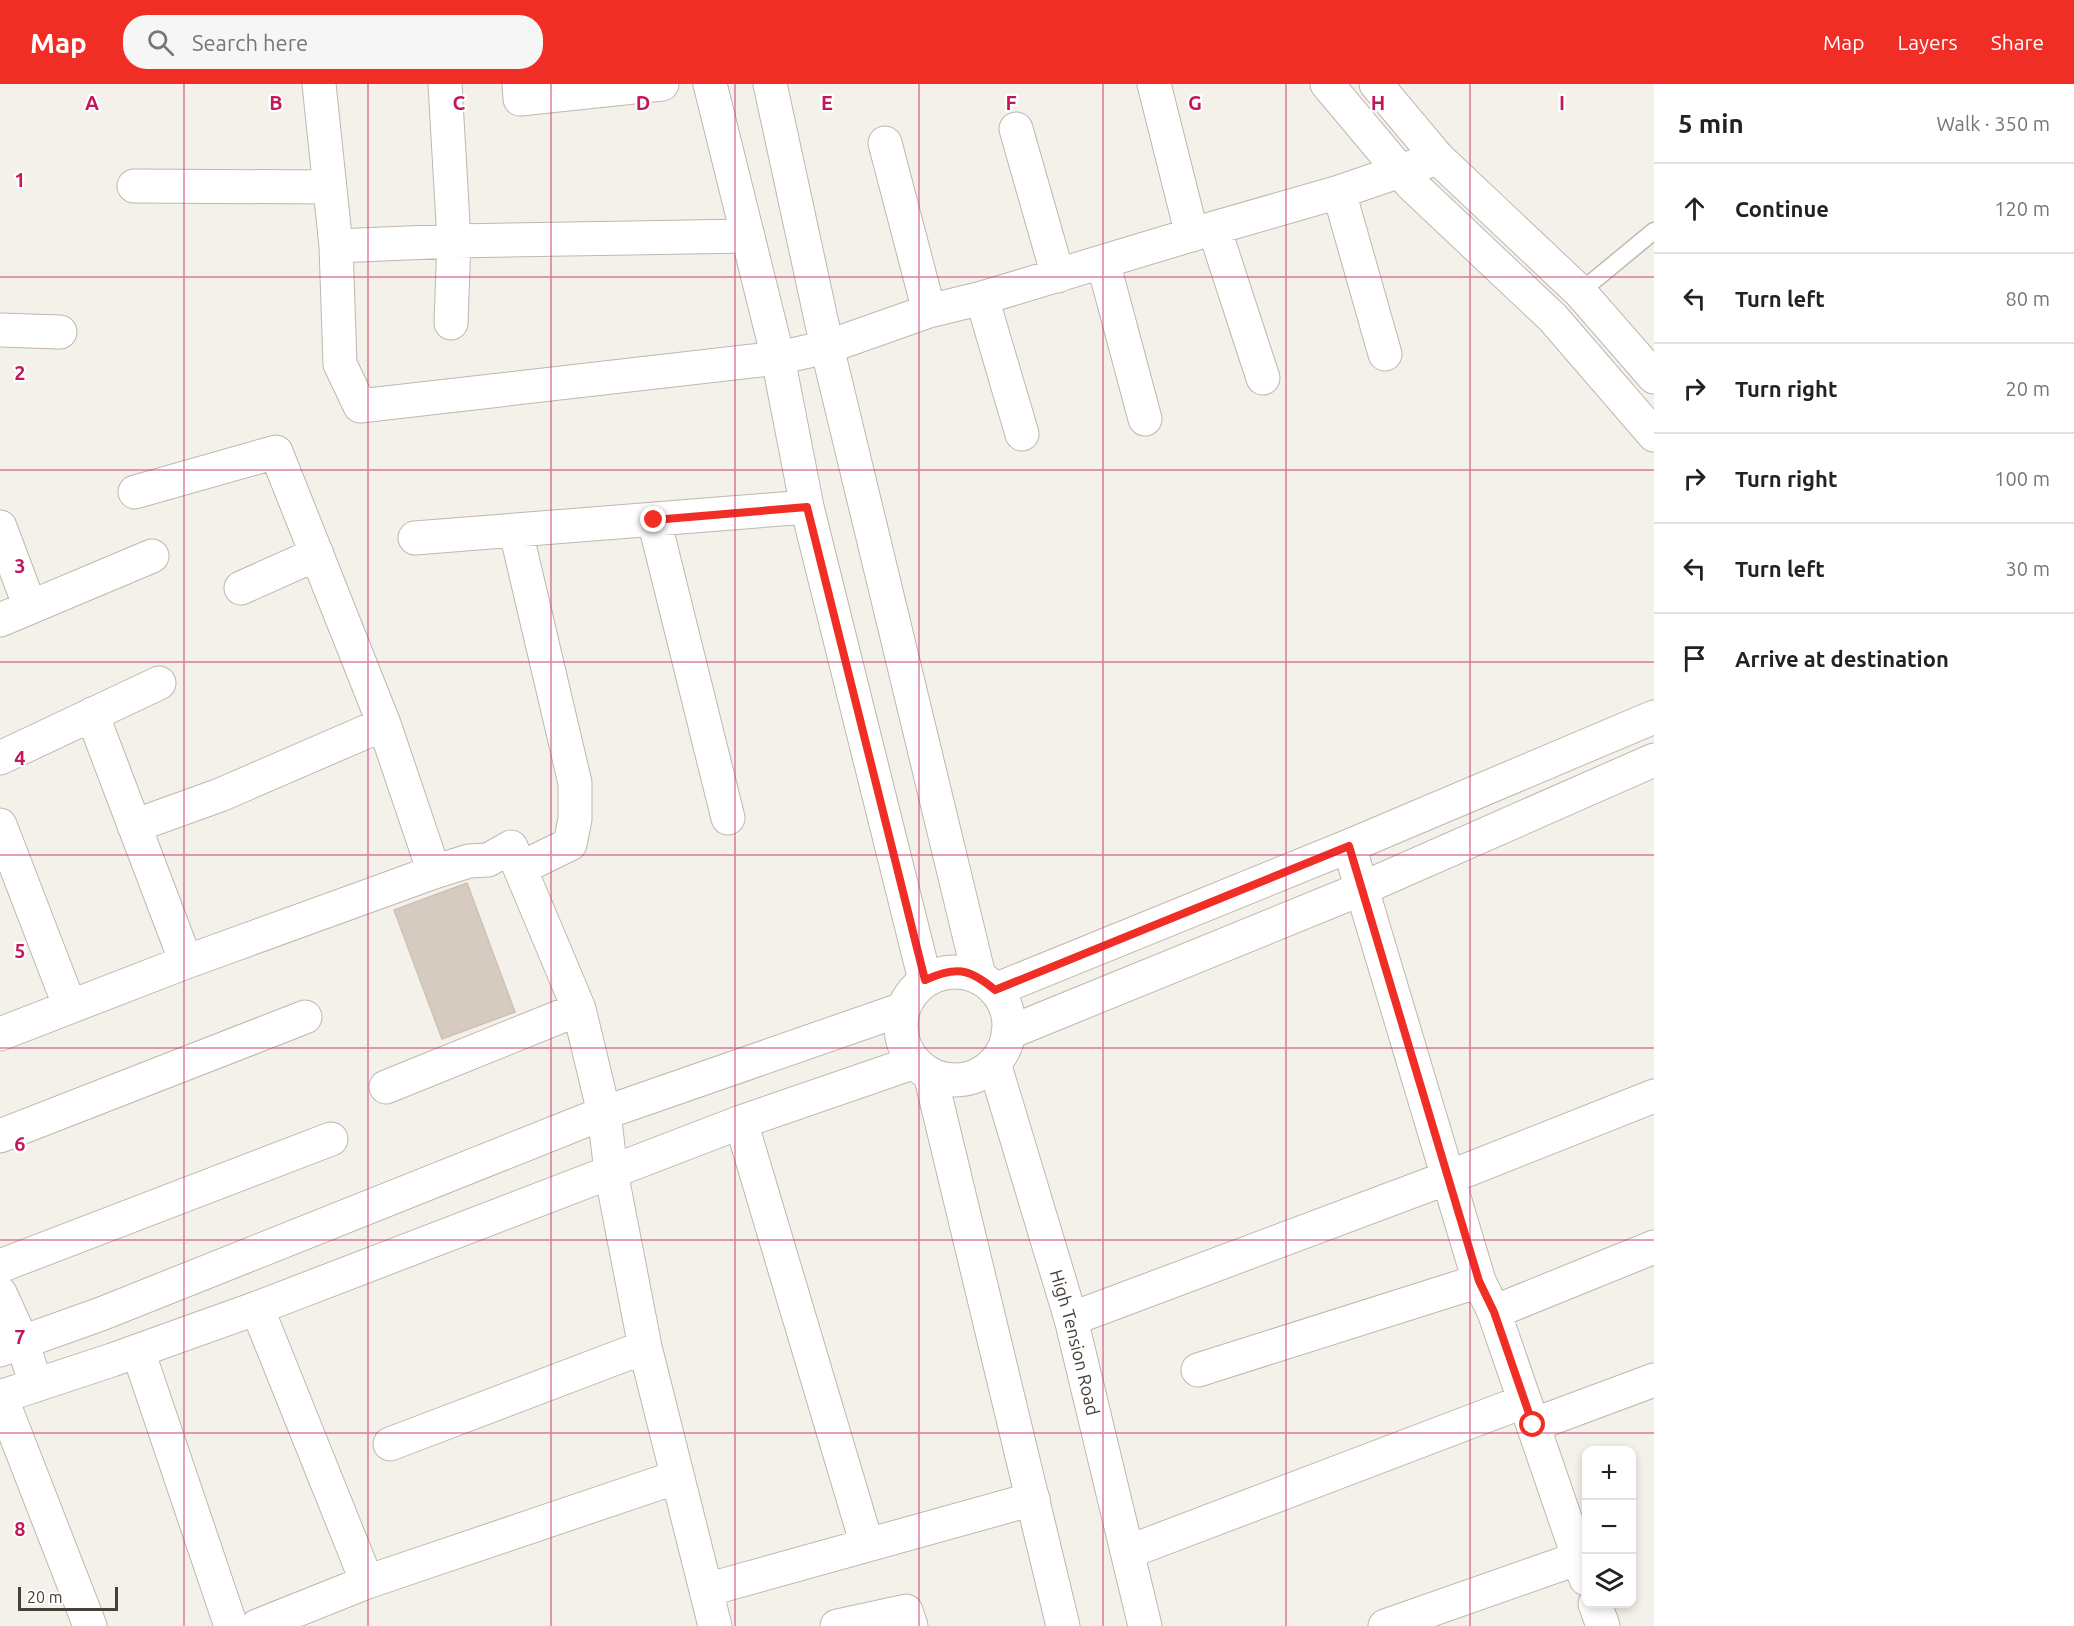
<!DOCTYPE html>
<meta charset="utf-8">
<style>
:root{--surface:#fff;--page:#f6f6f6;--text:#222;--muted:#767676;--line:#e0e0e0;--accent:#f02e26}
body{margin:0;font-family:Ubuntu,sans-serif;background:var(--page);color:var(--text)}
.controls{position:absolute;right:18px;bottom:18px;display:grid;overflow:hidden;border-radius:12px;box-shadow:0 3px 9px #0003}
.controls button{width:54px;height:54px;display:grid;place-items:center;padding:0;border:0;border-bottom:2px solid var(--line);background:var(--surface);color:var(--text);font:30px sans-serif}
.scale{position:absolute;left:18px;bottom:15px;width:100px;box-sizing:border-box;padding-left:6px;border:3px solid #484038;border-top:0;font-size:16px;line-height:21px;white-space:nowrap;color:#484038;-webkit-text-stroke:4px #fff;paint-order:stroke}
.stop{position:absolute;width:18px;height:18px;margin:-14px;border:4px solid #f02e26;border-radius:50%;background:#fff}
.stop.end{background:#f02e26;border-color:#fff;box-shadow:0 2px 6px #0008}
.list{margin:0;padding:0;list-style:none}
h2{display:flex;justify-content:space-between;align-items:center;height:78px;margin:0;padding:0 24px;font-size:26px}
h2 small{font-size:20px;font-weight:400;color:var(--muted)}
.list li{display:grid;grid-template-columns:39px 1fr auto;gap:18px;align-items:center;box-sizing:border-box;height:90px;padding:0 24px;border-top:2px solid var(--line)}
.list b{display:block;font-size:22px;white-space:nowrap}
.list em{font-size:20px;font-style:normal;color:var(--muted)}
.icon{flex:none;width:33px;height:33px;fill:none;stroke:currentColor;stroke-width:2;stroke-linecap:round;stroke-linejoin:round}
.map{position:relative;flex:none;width:1654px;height:1542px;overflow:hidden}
header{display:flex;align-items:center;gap:36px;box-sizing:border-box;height:84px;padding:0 30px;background:var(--accent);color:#fff}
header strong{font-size:28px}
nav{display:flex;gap:33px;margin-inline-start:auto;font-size:21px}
.search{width:420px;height:54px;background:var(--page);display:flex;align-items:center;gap:15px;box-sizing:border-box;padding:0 21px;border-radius:24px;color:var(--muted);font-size:22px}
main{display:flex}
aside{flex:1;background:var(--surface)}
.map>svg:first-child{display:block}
.building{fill:#d5cbc0;stroke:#d0c2b3;stroke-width:1.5}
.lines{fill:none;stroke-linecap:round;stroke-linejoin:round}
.service-casing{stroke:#c0b7ad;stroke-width:19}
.minor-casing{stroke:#c0b7ad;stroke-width:35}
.tertiary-casing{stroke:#c0b7ad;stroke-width:35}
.service{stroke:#fff;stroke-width:16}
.minor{stroke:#fff;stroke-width:33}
.tertiary{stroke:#fff;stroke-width:33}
.route{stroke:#f02e26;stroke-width:8}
.grid{fill:none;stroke:#c2185b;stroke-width:1.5;stroke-opacity:0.55}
.labels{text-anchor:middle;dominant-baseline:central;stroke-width:4.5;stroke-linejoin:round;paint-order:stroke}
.street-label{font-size:18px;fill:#484038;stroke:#fff}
.grid-label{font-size:20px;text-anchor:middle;font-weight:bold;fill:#c2185b;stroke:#fff;stroke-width:4.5;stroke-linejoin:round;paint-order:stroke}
</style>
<header>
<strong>Map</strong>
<div class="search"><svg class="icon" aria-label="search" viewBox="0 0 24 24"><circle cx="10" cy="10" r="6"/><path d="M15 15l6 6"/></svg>Search here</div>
<nav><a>Map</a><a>Layers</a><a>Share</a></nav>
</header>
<main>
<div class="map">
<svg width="1654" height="1542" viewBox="0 0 1654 1542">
<rect width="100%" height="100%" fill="#f4f0ea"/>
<!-- building -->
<path class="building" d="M467,799L515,928L442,955L394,826Z"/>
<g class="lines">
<!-- service casing -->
<g class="service-casing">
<path id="service" d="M1580,208L1654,147"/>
</g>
<!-- minor casing -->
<g class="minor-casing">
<path id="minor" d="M319,0L336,162L340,280L360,322L778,274L827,263L929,227L982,214L1214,144L1339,108L1438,74
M445,0L454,157L451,239
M519,0L520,15L662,0
M1154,0L1192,151
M1016,45L1058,192
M885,59L929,227
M134,102L329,103
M1339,108L1385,270
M1214,144L1263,294
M336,162L454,157L748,152
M1103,178L1145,335
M982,214L1022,350
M0,246L60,248
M135,408L276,368L384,640L434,788
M654,436L728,734
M0,443L30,523
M516,448L575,699V735L570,760L521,784
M415,454L807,423
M241,504L317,470
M0,536L152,472
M92,630L186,878
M0,674L159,599
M0,741L70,923
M134,742L220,711L384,640
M1349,762L1479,1197L1494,1228L1586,1495
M0,950L186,878L434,788L469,777L488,776L511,763L579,925L604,1029L611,1088L645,1263L715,1542
M386,1003L579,925
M741,1038L867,1461
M0,1052L305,933
M0,1182L331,1055
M0,1209L22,1257L36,1301
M257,1224L367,1498
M1494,1228L1654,1163
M1071,1235L1447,1094L1654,1012
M138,1267L231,1542
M1198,1286L1479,1197
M1,1313L90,1542
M1533,1341L1654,1296
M390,1360L645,1263
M1128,1468L1525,1317
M706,1506L1033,1415
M1595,1520L1603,1542
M257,1542L367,1498L677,1393
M837,1542L906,1527L911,1542
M1385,1542L1579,1474"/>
</g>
<!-- tertiary casing -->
<g class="tertiary-casing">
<g id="tertiary">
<path d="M710,0L778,274L807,423L925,896"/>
<path d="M770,0L827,263L979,892"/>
<path d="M1327,0L1411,100L1553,234L1654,351"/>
<path d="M1376,0L1438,74L1580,208L1654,293"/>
<circle cx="955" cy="942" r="54"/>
<path d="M995,906L1349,762L1654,633"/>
<path d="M1008,949L1361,805L1654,676"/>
<path id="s1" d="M994,979L1071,1235L1145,1542"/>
<path d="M930,990L1063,1542"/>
<path d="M0,1266L101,1230L604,1029L903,925"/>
<path d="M0,1313L112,1276L257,1224L741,1038L915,978"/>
</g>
</g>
<!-- service -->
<use href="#service" class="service"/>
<!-- minor -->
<use href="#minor" class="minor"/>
<!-- tertiary -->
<use href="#tertiary" class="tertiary"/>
</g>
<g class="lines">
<!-- route -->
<path class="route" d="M654,436L807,423L925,896C956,882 969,884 995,906L1349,762L1479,1197L1494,1228L1533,1341"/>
</g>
<!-- grid -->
<path class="grid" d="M184,0V1542M368,0V1542M551,0V1542M735,0V1542M919,0V1542M1103,0V1542M1286,0V1542M1470,0V1542M0,193H1654M0,386H1654M0,578H1654M0,771H1654M0,964H1654M0,1156H1654M0,1349H1654"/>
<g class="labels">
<!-- street labels -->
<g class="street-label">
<text stroke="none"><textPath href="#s1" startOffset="291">High Tension Road</textPath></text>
</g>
</g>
<g class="grid-label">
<text x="92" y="26">A</text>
<text x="276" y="26">B</text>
<text x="459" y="26">C</text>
<text x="643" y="26">D</text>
<text x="827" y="26">E</text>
<text x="1011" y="26">F</text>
<text x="1195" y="26">G</text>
<text x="1378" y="26">H</text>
<text x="1562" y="26">I</text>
<text x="20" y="103">1</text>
<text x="20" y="296">2</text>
<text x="20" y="489">3</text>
<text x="20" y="681">4</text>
<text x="20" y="874">5</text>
<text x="20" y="1067">6</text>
<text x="20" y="1260">7</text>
<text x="20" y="1452">8</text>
</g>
</svg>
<div class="controls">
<button>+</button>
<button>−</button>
<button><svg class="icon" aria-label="layers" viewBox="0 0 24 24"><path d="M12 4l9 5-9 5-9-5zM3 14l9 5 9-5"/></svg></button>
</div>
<div class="scale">20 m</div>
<div class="stop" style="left:1533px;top:1341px"></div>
<div class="stop end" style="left:654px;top:436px"></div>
</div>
<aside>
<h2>5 min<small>Walk · 350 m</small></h2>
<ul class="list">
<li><svg class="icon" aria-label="ahead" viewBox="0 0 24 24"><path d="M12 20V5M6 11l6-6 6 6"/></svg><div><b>Continue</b></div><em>120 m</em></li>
<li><svg class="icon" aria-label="left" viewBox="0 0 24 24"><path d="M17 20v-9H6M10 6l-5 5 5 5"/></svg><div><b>Turn left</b></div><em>80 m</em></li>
<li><svg class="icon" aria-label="right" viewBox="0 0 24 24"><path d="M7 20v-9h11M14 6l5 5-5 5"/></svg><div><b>Turn right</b></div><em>20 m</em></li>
<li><svg class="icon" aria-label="right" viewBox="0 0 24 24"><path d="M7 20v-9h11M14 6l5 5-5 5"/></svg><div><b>Turn right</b></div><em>100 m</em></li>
<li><svg class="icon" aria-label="left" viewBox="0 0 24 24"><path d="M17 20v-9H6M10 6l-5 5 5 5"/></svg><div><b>Turn left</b></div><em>30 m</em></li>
<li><svg class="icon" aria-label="arrive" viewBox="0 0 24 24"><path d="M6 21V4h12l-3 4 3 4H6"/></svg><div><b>Arrive at destination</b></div></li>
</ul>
</aside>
</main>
